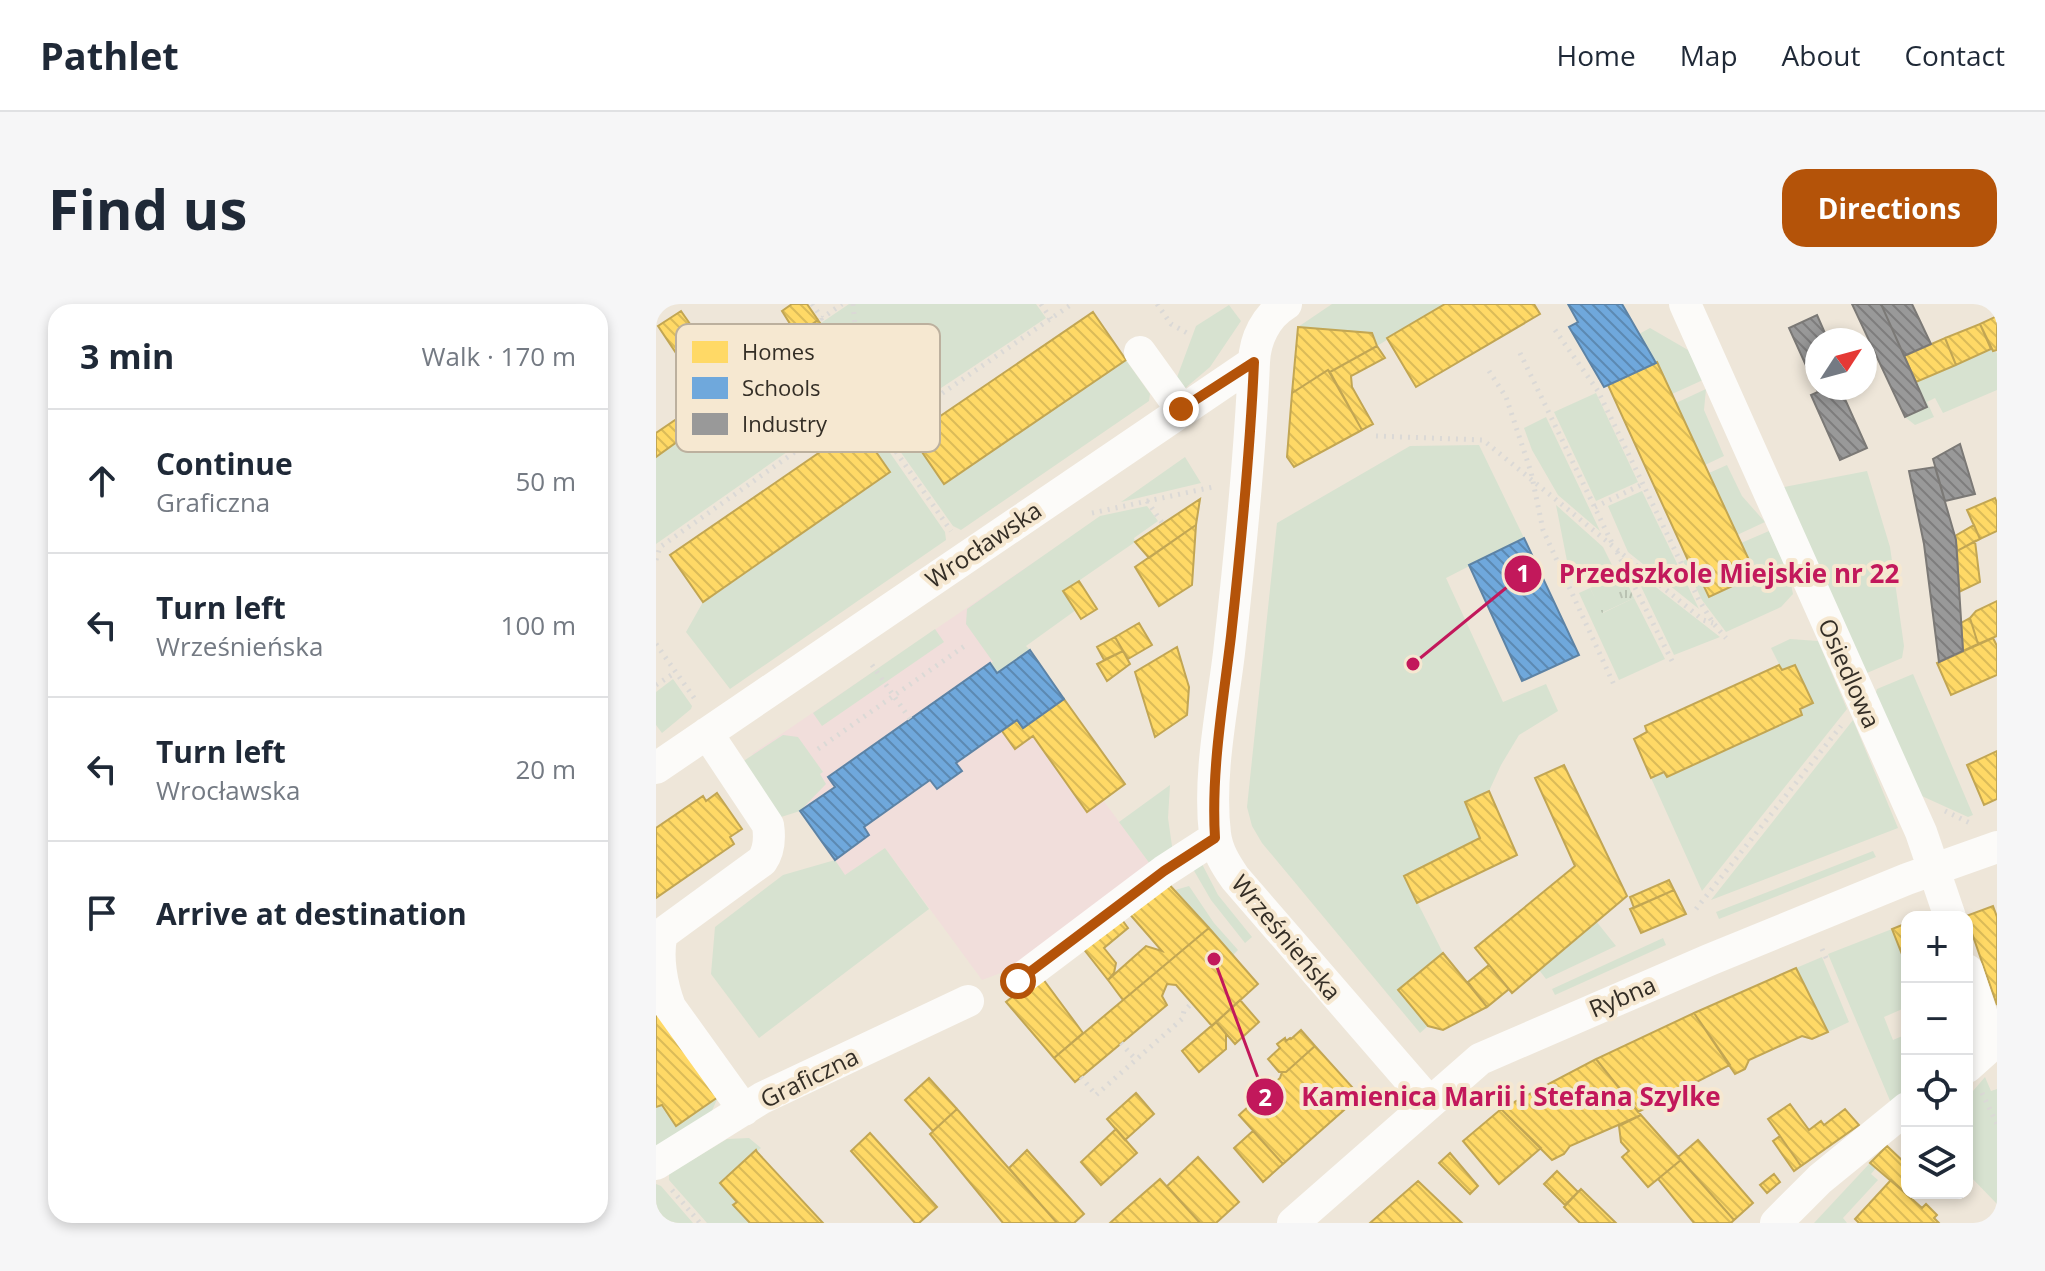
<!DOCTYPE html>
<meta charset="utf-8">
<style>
:root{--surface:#fff;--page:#f6f6f7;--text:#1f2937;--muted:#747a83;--line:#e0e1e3;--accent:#b45309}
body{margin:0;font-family:"Open Sans",sans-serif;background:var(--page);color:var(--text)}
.controls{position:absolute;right:24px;bottom:24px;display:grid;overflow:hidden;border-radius:16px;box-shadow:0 4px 12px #0003}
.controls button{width:72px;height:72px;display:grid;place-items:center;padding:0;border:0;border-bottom:2px solid var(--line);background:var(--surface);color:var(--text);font:40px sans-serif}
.compass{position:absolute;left:1149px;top:24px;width:72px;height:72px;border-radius:50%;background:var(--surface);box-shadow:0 4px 12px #0003;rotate:54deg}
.stop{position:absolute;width:24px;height:24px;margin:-18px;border:6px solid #b45309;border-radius:50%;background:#fff}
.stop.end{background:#b45309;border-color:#fff;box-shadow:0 2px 8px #0008}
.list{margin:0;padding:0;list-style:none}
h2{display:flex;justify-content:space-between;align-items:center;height:104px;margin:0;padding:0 32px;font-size:34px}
h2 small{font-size:26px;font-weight:400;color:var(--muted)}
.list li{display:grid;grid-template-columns:52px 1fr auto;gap:24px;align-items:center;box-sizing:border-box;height:144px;padding:0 32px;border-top:2px solid var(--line)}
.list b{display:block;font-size:30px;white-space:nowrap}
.list p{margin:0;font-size:26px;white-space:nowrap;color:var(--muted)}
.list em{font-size:26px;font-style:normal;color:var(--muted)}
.icon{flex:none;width:44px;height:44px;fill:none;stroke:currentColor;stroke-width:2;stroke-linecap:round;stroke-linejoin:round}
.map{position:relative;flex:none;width:1341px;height:919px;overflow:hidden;border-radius:24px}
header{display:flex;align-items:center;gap:48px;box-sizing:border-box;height:112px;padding:0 40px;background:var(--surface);border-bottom:2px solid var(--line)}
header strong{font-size:38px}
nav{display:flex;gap:44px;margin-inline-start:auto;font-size:28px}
.intro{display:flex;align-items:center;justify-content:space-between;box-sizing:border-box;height:192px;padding:0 48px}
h1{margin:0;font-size:56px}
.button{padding:20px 36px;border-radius:24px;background:var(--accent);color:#fff;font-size:28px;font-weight:700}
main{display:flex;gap:48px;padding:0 48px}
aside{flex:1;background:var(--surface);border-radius:24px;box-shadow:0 4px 12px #0003}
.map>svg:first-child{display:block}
.education{fill:#f1dedb}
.green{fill:#d7e2d0}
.park{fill:url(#park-tufts)}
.homes{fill:url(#homes-back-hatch);stroke:#c2a653;stroke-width:2}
.schools{fill:url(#schools-back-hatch);stroke:#5d83a5;stroke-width:2}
.industry{fill:url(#industry-back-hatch);stroke:#7b7976;stroke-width:2}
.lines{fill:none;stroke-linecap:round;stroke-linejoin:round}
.path{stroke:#dbd9d6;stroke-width:5;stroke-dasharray:2 6;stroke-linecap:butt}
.minor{stroke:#fcfbf9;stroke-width:32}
.route{stroke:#b45309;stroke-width:10}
.labels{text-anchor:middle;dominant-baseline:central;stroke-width:8;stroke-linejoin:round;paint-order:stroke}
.street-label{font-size:24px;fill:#342e26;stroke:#f6e8d1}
.key{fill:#f6e8d1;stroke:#bcb09e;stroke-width:2}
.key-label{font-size:22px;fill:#342e26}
.leader{fill:none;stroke:#c2185b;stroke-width:3}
.callout-dot{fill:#c2185b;stroke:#f6e8d1;stroke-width:3}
.mark-label{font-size:24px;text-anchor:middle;font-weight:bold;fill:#fff}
.callout-label{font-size:26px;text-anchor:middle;font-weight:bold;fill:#c2185b;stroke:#f6e8d1;stroke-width:8;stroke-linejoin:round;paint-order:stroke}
</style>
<header>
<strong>Pathlet</strong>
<nav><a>Home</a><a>Map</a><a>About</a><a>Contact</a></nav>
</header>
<div class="intro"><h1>Find us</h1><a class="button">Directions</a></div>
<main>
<aside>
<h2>3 min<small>Walk · 170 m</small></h2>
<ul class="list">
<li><svg class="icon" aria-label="ahead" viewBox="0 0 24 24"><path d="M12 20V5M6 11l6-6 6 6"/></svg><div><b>Continue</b><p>Graficzna</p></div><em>50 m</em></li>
<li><svg class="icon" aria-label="left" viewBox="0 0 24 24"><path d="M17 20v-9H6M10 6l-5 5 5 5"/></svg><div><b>Turn left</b><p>Wrześnieńska</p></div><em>100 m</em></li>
<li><svg class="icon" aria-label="left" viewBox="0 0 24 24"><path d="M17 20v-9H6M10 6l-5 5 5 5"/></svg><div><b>Turn left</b><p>Wrocławska</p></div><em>20 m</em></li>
<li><svg class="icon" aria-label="arrive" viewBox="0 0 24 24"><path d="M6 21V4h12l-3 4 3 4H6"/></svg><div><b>Arrive at destination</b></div></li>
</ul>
</aside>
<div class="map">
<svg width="1341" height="919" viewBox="0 0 1341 919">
<defs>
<pattern id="park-tufts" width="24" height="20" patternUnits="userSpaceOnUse" patternTransform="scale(2)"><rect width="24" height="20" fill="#d7e2d0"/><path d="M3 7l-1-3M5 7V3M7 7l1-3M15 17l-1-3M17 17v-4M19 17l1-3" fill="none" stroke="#b9c2b2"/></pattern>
<pattern id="homes-back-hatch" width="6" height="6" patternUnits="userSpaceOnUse" patternTransform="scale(2)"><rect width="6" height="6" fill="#ffd966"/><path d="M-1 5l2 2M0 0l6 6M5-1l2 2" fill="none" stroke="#dbbb58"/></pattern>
<pattern id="schools-back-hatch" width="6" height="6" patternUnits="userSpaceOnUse" patternTransform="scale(2)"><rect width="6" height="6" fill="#6fa8dc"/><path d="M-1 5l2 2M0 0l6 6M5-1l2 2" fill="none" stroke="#5c89b2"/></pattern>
<pattern id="industry-back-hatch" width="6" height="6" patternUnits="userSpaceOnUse" patternTransform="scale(2)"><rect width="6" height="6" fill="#999"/><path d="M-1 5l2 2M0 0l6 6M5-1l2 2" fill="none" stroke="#7e7d7d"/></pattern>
</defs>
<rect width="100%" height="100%" fill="#eee6d9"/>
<!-- education -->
<path class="education" d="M384,254L370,343L469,480L447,496L497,564L363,662L326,676L229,544L188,572L144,507L96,450Z"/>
<!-- green -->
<path class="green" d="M193,0H380L390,14L228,122L208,94L0,240V153L57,112L176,36L165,19Z
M676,0H789L721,42L716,29L642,23Z
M573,1L585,17L554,63L527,86L520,76L540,22Z
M994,24L1032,46L1047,76L1016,90L1002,59H1000L983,30Z
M1335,45L1341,49V86L1287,109L1279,94L1271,98L1278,113L1259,121L1249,113L1271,103L1260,78Z
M470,56L494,90L493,97L305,226L297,222L234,133L265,110L272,120L255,132L288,180Z
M1050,85L1048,106L1068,152L1049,161L1020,99Z
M940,89L982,178L940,197L898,108Z
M205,107L289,228L290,236L74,385L30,328L47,298L234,168L202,122L174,141L169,133Z
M890,113L944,227L902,191L876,146L868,124Z
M823,141L868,234L790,274L847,398L890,380L902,407L863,431L845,461L833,487L810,498L824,534L748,572L787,649L742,686L772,722L764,729L606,539L596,522L591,503L621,219L754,142Z
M529,153L545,179L465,198Z
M1071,161L1086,192L1109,218L1081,231L1053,169Z
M1211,167L1234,243L1248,342L1246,354L1211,369L1123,184Z
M986,187L1043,305L972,248L952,202Z
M900,201L947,243L958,265L922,282L912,262Z
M491,202L502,217L478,234L479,238L408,287L420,306L370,342L374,346L341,369L334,359L337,358L310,320L311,305L444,212Z
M1113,227L1133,271L1137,290L1125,303L1070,328L1046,296L1027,257L1032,255L1053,293L1100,271L1085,239Z
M979,270H983L1064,333L1018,351Z
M934,284L947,309L978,294L1009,355L963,376L923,289Z
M279,325L288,338L166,422L157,409Z
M1134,335L1162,337L1191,405L1046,587L995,474L1008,468L1012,473L1146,411L1144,405L1157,398L1139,361L1126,366L1115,344Z
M1257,370L1317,511L1312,513L1257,488L1218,394L1221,385Z
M17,375L36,402L35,405L6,429L0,421V388Z
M1197,416L1242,524L1055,596Z
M127,431L142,433L167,468L164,470L170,480L144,507L122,514L83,460Z
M514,481L512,514L517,549L497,564L463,518Z
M229,544L273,605L103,734L55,670L59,623L127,571L179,556L189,571Z
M1217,547L1220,553L1063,615L1060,608Z
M546,560L562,591L596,633L589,639L555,596L537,565Z
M533,582L558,619L582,646L577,651L519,586Z
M940,617L960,642L890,675L883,666Z
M1236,625L1251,663V703L1228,713L1237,736L1251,730V786L1235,799L1172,650Z
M1007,634L1010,641L899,691L896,685Z
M1166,653L1193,718L1172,728L1140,664Z
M1329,773L1335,787L1341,785V900L1311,869V794Z
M62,793L55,809L0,843V803L6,801L21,822Z
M93,834L105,844L64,879L81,898L78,902L94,919H51L13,876V870L71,835Z
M1214,859L1220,864L1215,870L1222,876L1187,914L1191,919H1158Z
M0,880L5,882L37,919H0Z"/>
<!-- park -->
<path class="park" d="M967,270L978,294L946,309L934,284Z"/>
<!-- homes -->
<path class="homes" d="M136,0H151L162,16L141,31L126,7Z
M789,0H878L884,10L760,83L731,34Z
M25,7L66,66L42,82L2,22Z
M437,8L470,56L288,180L255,132Z
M1341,12V46L1337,47L1324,20Z
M162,16L176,36L154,51L141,31Z
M1324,20L1335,45L1300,61L1289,34Z
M642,23L716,29L721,42L674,68L672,66L636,89Z
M1289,34L1300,61L1260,78L1248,52Z
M721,42L729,54L695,72L696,83L717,120L706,126L674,68Z
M1001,58L1100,271L1053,293L1044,274L1041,276L952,81Z
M672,66L706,126L638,163L631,153L636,89Z
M45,94L57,112L0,153V129L22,114L25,117L34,115L40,110L34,102Z
M202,122L234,168L47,298L14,251Z
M1339,194L1341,199V227L1324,235L1311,206Z
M544,195L540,221L493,254L479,238Z
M540,221L536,281L503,302L479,263Z
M1318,221L1324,235L1301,247L1299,232Z
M1319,237L1324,278L1303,288L1301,247Z
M423,277L441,305L425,315L407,287Z
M1341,297V332L1322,340L1314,314L1320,307Z
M1314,314L1322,340L1307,347L1305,319Z
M483,319L496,341L472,355L459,333Z
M459,333L467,347L448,356L441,343Z
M1337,334L1341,342V371L1295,391L1281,359Z
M521,343L533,383L531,411L499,433L479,368Z
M467,347L474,360L451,377L441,360Z
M1123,361L1126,366L1139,361L1157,399L1144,405L1146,411L1011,473L1008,468L995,474L978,435L991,428L989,422Z
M408,395L469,480L431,508L377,432L359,445L346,427L361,416L367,424Z
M1341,447V495L1328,501L1311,461Z
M908,461L971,592L856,689L819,644L919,562L879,474Z
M833,487L861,551L761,599L748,572L824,534L809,498Z
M61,489L86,525L74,533L78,540L0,594V524L47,492L50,497Z
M509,576L553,624L467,696L452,676L490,642L506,647L471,607Z
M1013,576L1018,586L978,604L974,593Z
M1018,586L1030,610L985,629L974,605Z
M1337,602L1341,613V701L1310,612Z
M464,613L472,624L448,644L460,659L458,669L452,676L426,643Z
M1251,619V663L1236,625Z
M553,624L602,680L556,722L520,681L511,680L506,692L511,701L419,778L398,754Z
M787,649L831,703L787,726L772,722L742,686Z
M833,661L853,685L831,703L812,678Z
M1140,664L1172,728L1156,735L1146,732L1093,756L1089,765L1079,770L1038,709Z
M384,671L427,729L398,754L350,698Z
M584,696L603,718L579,740L560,718Z
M0,705L62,793L20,822L6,801L0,803Z
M1038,709L1074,761L982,808L940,755Z
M560,718L570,730V745L543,768L526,747Z
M645,726L659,742L630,768H623L612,755L624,744L621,740L629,734L630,737L634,734L635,735Z
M659,742L697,784L696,799L627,860L583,811L624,774L626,768H630Z
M940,755L985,811L914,842L908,850L896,856L845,805Z
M273,774L301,805L277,827L249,796Z
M480,789L498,810L469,836L451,815Z
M1134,800L1153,826L1165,817L1168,821L1189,805L1203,821L1145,862L1112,815Z
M301,805L341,851L401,919H347L274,830Z
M845,805L885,844L843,880L807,837Z
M985,811L1025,856L992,883L966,853L973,847L965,838L963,822Z
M460,825L481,849L445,881L425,858Z
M597,827L627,860L607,878L578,844Z
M214,829L281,903L263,919H259L195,847Z
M1124,832L1145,862L1138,867L1117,837Z
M1042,836L1097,899L1078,916L1022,853Z
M1231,842L1251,861V889H1259L1255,894L1214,859Z
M100,846L101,848L167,919H94L77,901L81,898L64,879Z
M371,846L428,910L418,919H401L353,864Z
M794,849L822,882L814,890L783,859Z
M542,853L583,898L560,919H544L511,882Z
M1025,856L1078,916L1075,919H1038L1002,875Z
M901,867L922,888L909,901L888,880Z
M1118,870L1124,878L1111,889L1104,881Z
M504,875L544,919H454L465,909Z
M1235,876L1266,904L1270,900L1281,911L1278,914L1283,919H1203L1199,915Z
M762,877L806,919H714Z
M925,885L960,919H924L908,903Z"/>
<!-- schools -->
<path class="schools" d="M912,0H966L1000,59L948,83L913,23L922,18Z
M868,234L923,351L866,377L813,261Z
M374,346L408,395L367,424L361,416L300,459L306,467L281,485L274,476L208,523L213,531L179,556L144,507L179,483L172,473L334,359L341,369Z"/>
<!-- industry -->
<path class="industry" d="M1196,0H1225L1271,103L1249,113Z
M1225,0H1256L1275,40L1248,52Z
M1161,11L1172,36H1161V84H1184L1211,144L1184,156L1155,91L1162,88L1133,24Z
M1304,140L1319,190L1289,197L1277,155Z
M1279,163L1300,236L1307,347L1283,358L1268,240L1253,167Z"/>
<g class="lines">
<!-- path -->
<path class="path" d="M156,0L166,14L186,0
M197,0L207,100
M385,0L395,15
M501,0L515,20L531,29
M899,26L942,87L1043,296L1057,319L1070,334
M864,49L956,239
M833,67L850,93L875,168L887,226L959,383
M227,130L416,0
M720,132L827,136L1047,316L1057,319
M491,197L507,220
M939,203L987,180
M436,209L557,183
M961,248L1016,357
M0,256L4,243L207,100L295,227
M0,340L41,398
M216,361L254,415
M0,381L20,368
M162,445L310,341
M1289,507L1316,520
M1040,605L1185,422
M1166,645L1172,658
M465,739L480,756
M425,773L440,791L526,715L528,707L536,699
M1326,789L1341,820
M16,886L44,919"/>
<!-- minor -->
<path class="minor" d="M1029,0L1265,528L1294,613
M484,48L525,105
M598,58C594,155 584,252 573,349C566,407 552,471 559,530C561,547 570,561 579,574L773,798
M51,429L112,521C114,534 113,547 106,557L6,630C0,652 6,682 14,703L88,806
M0,464L598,58C599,35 610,12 630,0
M1311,666L1332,729L1330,746L1311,763
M362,677L508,567L559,534
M0,860L106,794L312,697
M637,919L824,755L1053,656L1251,575L1341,543
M1120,919L1164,875L1251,804"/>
</g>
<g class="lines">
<!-- route -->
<path class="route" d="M362,677L508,567L559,534C555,467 567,399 575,332C585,241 594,149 598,58L525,105"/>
</g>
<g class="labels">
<!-- street labels -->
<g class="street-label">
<text transform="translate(327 240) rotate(-34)">Wrocławska</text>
<text transform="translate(1194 369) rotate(66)">Osiedlowa</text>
<text transform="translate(631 633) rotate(50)">Wrześnieńska</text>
<text transform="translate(966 692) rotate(-23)">Rybna</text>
<text transform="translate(153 773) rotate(-26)">Graficzna</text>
</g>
</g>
<!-- legend -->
<rect x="20" y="20" width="264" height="128" rx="12" class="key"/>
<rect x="36" y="37" width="36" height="22" fill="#ffd966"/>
<rect x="36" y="73" width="36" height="22" fill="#6fa8dc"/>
<rect x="36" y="109" width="36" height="22" fill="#999"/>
<g class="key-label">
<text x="86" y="56">Homes</text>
<text x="86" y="92">Schools</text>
<text x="86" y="128">Industry</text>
</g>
<!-- callouts -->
<path class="leader" d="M757 360L867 270M558 655L609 793"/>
<g class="callout-dot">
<circle cx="757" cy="360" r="8"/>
<circle cx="558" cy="655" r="8"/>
<circle cx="867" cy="270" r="20"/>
<circle cx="609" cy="793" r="20"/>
</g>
<g class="mark-label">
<text x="867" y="278">1</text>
<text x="609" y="802">2</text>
</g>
<g class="callout-label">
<text x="1073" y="279">Przedszkole Miejskie nr 22</text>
<text x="855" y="802">Kamienica Marii i Stefana Szylke</text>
</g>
</svg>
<div class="controls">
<button>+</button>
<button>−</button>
<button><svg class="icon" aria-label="locate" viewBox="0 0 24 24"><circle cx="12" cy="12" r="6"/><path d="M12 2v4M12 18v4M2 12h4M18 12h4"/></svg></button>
<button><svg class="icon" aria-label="layers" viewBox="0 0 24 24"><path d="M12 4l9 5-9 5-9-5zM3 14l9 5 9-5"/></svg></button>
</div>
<svg class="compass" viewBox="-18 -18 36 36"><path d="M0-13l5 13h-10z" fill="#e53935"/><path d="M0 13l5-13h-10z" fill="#747a83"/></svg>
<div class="stop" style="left:362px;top:677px"></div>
<div class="stop end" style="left:525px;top:105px"></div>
</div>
</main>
